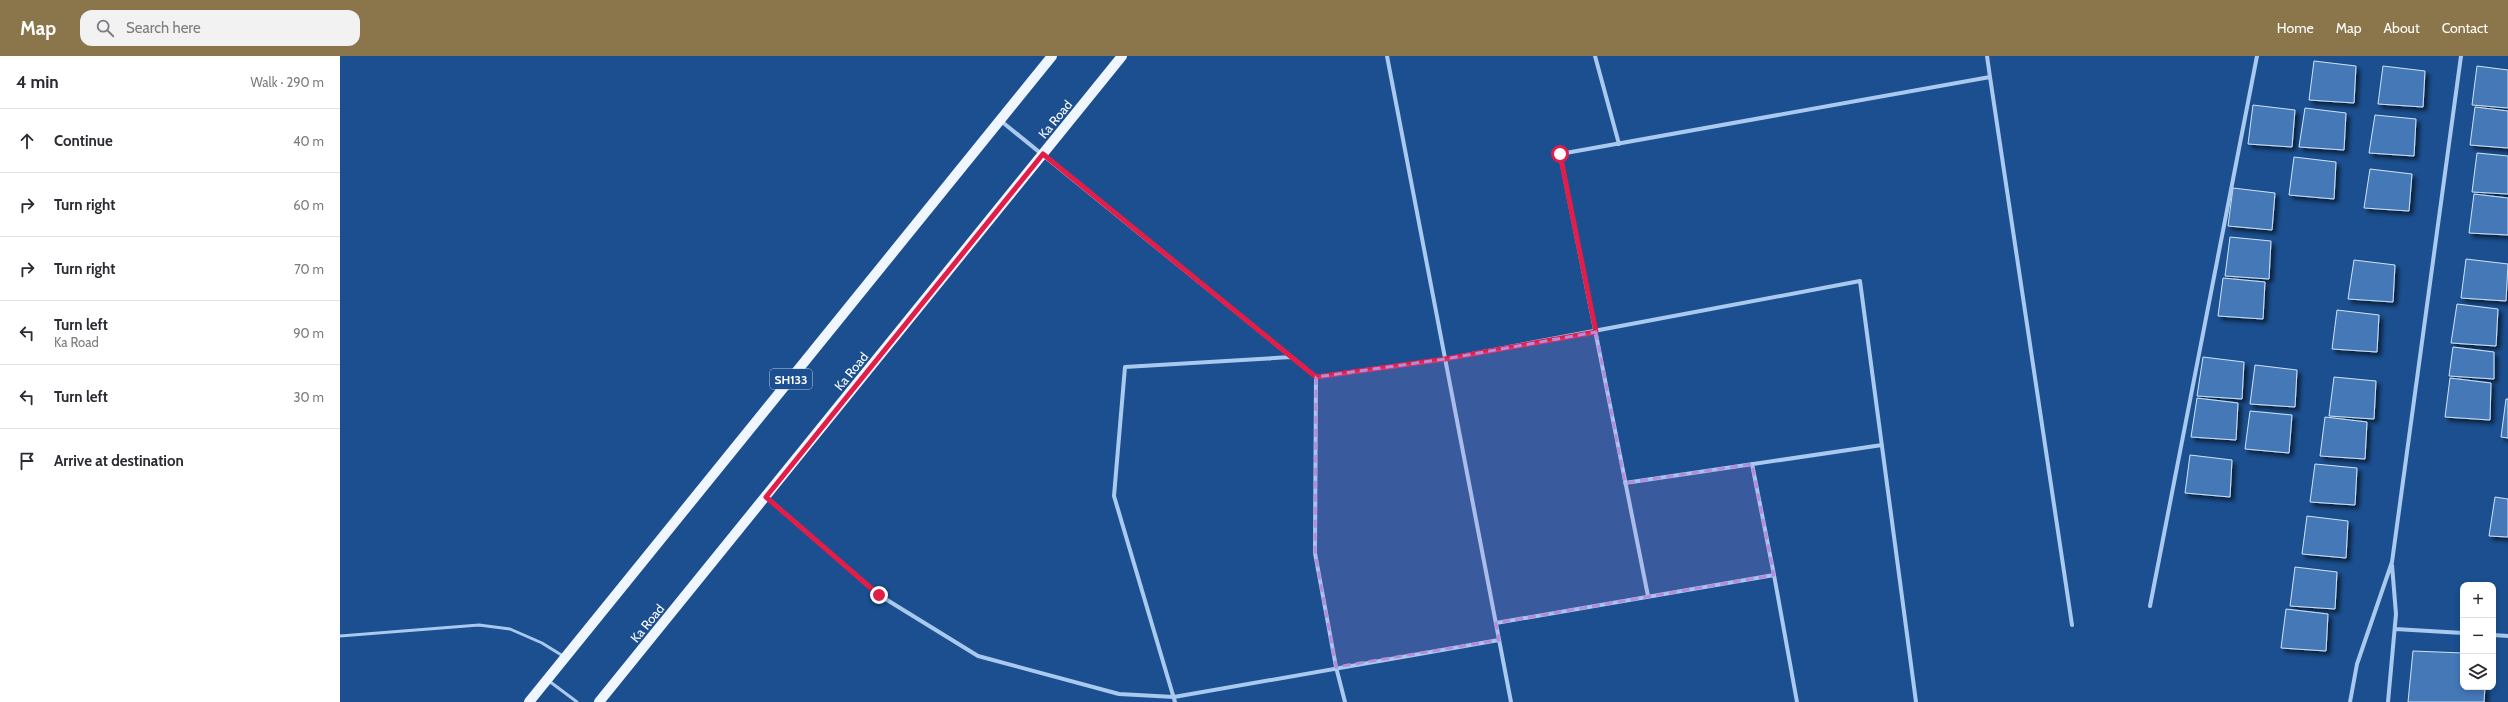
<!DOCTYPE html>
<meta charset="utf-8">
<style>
:root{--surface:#fff;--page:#f2f2f3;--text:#2b2b33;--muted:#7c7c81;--line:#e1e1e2;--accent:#8a764a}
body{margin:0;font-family:Cabin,sans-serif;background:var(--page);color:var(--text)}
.controls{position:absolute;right:12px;bottom:12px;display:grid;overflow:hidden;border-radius:8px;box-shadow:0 2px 6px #0003}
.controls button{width:36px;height:36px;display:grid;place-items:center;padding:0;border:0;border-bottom:1px solid var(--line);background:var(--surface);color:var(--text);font:20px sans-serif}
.stop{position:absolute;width:12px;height:12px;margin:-9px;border:3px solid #e11d48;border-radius:50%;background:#fff}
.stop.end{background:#e11d48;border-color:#fff;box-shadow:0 1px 4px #0008}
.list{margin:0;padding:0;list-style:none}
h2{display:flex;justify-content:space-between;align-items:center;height:52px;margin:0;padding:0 16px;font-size:17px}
h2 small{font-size:13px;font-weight:400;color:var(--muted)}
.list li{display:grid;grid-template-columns:26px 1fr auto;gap:12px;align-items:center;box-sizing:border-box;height:64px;padding:0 16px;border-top:1px solid var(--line)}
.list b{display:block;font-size:15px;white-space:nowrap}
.list p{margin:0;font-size:13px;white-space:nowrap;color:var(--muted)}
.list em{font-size:13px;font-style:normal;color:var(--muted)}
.icon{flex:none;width:22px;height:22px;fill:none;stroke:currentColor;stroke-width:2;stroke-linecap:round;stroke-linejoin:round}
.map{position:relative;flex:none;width:2168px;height:646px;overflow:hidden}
header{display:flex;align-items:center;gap:24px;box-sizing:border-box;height:56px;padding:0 20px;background:var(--accent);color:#fff}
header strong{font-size:19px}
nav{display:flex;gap:22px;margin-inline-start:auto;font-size:14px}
.search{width:280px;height:36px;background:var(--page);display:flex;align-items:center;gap:10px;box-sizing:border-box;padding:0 14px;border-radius:12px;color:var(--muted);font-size:15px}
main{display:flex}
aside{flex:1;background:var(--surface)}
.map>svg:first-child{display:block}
.building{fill:#4478b7;stroke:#cfe3fa;filter:url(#shadow)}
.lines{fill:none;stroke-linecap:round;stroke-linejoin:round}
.lane{stroke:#a9c9ee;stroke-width:3}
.street{stroke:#a9c9ee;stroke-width:4}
.primary{stroke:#f0f6ff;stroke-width:10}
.route{stroke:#e11d48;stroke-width:5}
.marked{fill:#b68bdc;fill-opacity:0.2;stroke:#b68bdc;stroke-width:3;stroke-dasharray:8 5;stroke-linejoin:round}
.labels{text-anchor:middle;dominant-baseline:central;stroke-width:3.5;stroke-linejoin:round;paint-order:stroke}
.shield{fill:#1b4f8f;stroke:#bbcadd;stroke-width:1}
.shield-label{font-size:12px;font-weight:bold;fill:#fff}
.street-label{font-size:13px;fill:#fff;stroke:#1b4f8f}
</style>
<header>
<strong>Map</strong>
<div class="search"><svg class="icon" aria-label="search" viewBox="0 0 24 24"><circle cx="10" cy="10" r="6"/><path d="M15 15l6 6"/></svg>Search here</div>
<nav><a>Home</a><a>Map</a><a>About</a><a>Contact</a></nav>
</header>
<main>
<aside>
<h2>4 min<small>Walk · 290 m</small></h2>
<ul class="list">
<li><svg class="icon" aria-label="ahead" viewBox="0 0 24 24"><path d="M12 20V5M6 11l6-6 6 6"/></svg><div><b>Continue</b></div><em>40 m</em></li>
<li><svg class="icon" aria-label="right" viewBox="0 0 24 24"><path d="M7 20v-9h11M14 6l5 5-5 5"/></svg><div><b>Turn right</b></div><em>60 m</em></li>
<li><svg class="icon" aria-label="right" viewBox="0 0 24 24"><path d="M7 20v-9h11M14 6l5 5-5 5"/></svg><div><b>Turn right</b></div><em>70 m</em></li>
<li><svg class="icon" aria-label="left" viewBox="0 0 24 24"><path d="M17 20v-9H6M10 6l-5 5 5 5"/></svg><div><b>Turn left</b><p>Ka Road</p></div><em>90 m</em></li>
<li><svg class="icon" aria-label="left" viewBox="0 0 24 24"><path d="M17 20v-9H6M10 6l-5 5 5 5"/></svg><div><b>Turn left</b></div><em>30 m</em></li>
<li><svg class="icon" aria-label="arrive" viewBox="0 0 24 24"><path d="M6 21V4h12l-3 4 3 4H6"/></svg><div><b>Arrive at destination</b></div></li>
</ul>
</aside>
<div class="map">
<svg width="2168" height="646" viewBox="0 0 2168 646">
<defs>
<filter id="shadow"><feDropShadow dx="3.5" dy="3.5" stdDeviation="2" flood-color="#0009"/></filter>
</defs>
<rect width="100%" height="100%" fill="#1b4f8f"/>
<!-- building -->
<path class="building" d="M1974,5L2016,10L2014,47L1969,44Z
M2043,10L2085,15L2083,51L2038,48Z
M2137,10L2168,14V52L2132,49Z
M1913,49L1955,54L1952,91L1908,88Z
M2135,51L2168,55V92L2130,89Z
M1965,52L2006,57L2004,94L1959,91Z
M2035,59L2076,63L2074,100L2029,97Z
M2137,97L2168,100V138L2132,136Z
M1954,101L1996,106L1994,143L1949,139Z
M2030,113L2072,118L2069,155L2024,152Z
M1893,132L1935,137L1932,174L1888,170Z
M2134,138L2168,142V179L2129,177Z
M1890,181L1931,185L1929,223L1885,220Z
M2126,203L2168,208L2166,245L2121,242Z
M2014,204L2055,209L2053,246L2008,243Z
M1883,222L1925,226L1923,263L1878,260Z
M2117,248L2158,253L2156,290L2111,287Z
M1997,254L2039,259L2037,296L1992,293Z
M2113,291L2154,296V323L2109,320Z
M1863,301L1904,306L1902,343L1857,340Z
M1915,309L1957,314L1955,351L1910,348Z
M1994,321L2036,325L2034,363L1989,360Z
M2110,322L2151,327L2150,364L2105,361Z
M1857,342L1898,347L1896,384L1851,381Z
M2166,343H2168V382L2161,381Z
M1910,355L1952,359L1949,397L1905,393Z
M1985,361L2027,366L2025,403L1980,400Z
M1850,399L1892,404L1890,441L1845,437Z
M1975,408L2017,412L2015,449L1970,446Z
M2155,441L2168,443V481L2149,480Z
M1967,460L2008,465L2006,502L1962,498Z
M1955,511L1997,516L1995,553L1950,550Z
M1946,553L1988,558L1986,595L1941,592Z
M2073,595L2123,597V631H2145L2144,646H2068Z"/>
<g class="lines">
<!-- lane -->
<path class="lane" d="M0,580L139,569L170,573L202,587L223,600
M209,625L237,646"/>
<!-- street -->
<path class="street" d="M1047,0L1171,646
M1255,0L1279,88
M1647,0L1650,21
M661,65L976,321L1105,303L1520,225L1576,646
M976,321L975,497L996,611L1005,646
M1412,408L1434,519
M1285,427L1542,389
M426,441L539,539L638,600L779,638L834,641L1159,584
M1308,540L1220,98L1650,21L1732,569
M1810,550L1917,0
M1156,567L1434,519L1457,646
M2055,573L2123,577
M2153,579L2168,580
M835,646L774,440L785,311L951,301
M2010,646L2017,608L2052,506L2121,0
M2048,646L2056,558L2052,509"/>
<!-- primary -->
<path class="primary" d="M189,646L712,0
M259,646L782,0"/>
</g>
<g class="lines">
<!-- route -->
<path class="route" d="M539,539L426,441L703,98L976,321L1105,303L1256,276L1220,98"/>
</g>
<!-- marked area -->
<path class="marked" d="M1256,276L1285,427L1412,408L1434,519L1156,567L1159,584L996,611L975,497L976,321L1105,303Z"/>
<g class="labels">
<!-- shield labels -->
<rect class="shield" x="430" y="313" width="42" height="20" rx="3"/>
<g class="shield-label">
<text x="451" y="323">SH133</text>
</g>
<!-- street labels -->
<g class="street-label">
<text transform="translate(715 63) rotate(-51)">Ka Road</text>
<text transform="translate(511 315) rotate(-51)">Ka Road</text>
<text transform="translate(307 567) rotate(-51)">Ka Road</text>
</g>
</g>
</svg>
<div class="controls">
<button>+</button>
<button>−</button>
<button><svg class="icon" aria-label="layers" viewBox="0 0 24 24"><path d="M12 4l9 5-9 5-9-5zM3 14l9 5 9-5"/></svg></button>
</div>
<div class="stop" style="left:1220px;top:98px"></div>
<div class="stop end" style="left:539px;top:539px"></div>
</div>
</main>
